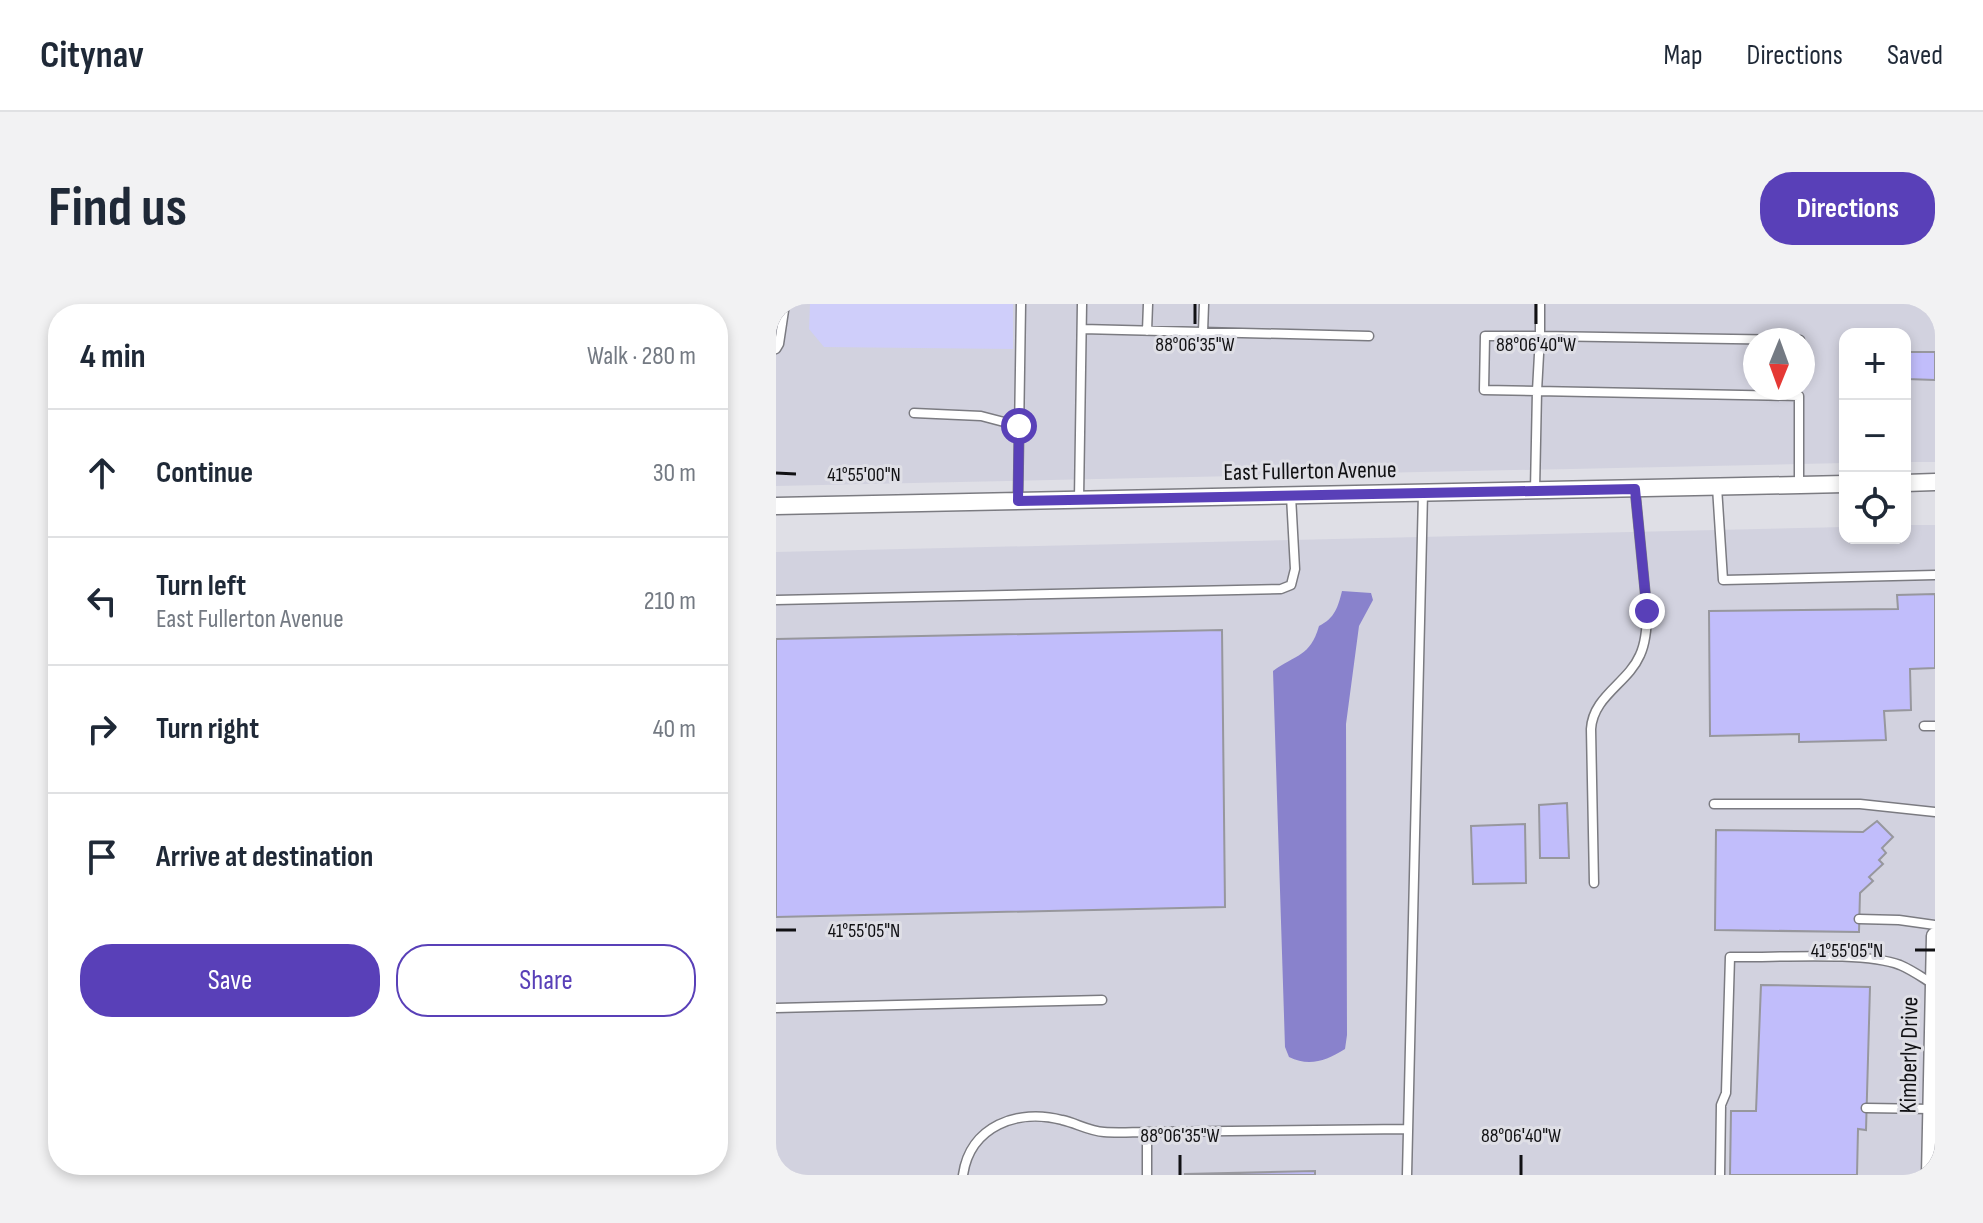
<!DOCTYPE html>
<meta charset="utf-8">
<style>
:root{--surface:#fff;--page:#f2f2f3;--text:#1f2937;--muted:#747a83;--line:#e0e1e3;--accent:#5940b8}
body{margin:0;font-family:"Sofia Sans Condensed",sans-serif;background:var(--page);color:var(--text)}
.controls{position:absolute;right:24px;top:24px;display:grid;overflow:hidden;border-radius:16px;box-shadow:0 4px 12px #0003}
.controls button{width:72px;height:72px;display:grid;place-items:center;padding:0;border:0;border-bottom:2px solid var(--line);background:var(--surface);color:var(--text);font:40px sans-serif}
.compass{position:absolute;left:967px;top:24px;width:72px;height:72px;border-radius:50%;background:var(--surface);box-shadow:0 4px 12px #0003;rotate:181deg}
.stop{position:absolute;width:24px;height:24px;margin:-18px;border:6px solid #5940b8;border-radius:50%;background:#fff}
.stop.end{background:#5940b8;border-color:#fff;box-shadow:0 2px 8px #0008}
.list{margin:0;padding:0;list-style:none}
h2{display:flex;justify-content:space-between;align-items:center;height:104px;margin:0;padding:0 32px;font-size:34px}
h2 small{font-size:26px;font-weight:400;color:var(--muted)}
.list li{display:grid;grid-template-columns:52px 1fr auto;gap:24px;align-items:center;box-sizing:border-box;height:128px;padding:0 32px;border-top:2px solid var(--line)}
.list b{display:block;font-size:30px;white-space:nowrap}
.list p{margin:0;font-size:26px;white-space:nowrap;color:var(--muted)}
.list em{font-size:26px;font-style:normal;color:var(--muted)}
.actions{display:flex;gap:16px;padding:24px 32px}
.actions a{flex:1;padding:18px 0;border:2px solid var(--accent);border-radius:32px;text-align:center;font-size:28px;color:var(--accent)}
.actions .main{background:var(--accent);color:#fff}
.icon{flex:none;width:44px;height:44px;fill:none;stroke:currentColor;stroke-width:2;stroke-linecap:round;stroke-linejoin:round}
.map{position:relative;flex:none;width:1159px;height:871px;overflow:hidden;border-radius:32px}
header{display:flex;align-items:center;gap:48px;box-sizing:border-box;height:112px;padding:0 40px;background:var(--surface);border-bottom:2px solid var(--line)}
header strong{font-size:38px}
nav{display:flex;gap:44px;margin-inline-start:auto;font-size:28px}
.intro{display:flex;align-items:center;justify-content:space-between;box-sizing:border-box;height:192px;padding:0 48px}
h1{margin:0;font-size:56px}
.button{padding:20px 36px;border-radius:32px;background:var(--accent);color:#fff;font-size:28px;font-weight:700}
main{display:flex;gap:48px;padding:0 48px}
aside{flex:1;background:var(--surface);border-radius:32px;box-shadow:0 4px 12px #0003}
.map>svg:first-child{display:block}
.built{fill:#d2d2df;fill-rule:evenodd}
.green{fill:#cfcefa}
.water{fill:#8982cc}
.building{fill:#c1bdfb;stroke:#97979d;stroke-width:2}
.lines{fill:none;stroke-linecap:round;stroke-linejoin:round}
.service-casing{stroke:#7b7b81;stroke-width:11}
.minor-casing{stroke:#7b7b81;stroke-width:19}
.service{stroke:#fff;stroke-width:8}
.minor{stroke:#fff;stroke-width:16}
.route{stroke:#5940b8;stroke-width:10}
.ticks{fill:none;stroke:#111114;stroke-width:3}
.labels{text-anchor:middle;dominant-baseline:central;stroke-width:6;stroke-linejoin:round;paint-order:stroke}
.street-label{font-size:24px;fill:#111114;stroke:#dfdfe6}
.ticks-label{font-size:20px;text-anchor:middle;fill:#111114;stroke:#dfdfe6;stroke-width:6;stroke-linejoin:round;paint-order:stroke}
</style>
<header>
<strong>Citynav</strong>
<nav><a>Map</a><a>Directions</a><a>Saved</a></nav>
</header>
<div class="intro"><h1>Find us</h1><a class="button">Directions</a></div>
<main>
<aside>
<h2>4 min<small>Walk · 280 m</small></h2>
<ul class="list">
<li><svg class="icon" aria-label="ahead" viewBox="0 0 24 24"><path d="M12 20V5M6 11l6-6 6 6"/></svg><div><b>Continue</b></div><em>30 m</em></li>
<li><svg class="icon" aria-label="left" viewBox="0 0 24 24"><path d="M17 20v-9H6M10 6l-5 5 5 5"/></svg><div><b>Turn left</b><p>East Fullerton Avenue</p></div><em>210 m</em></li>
<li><svg class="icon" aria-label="right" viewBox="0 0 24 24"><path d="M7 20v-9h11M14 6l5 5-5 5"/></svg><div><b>Turn right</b></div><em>40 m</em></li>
<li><svg class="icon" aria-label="arrive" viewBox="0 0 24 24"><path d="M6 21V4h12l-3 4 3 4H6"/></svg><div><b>Arrive at destination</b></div></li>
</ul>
<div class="actions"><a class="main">Save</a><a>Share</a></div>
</aside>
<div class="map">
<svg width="1159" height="871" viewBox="0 0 1159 871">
<rect width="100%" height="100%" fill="#dfdfe6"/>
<!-- built -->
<path class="built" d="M0,0H1159V158H1129V30H1069V159L0,182ZM979,36H1027V84H979Z
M1129,221H1159V871H0V248L1069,223V234H1129Z"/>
<!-- green -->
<path class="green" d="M34,0H237V45L48,43L33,25Z"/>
<!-- water -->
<path class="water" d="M566,287L595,289L597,296L583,322L570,420L571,731L569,745C550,757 533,763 513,753L509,743L497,367C520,350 534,353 543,322C559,314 562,303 566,287Z"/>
<!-- building -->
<path class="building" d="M1131,48H1159V76L1131,75Z
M1159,290V364L1134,365L1135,406L1108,407L1110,436L1023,438V430L934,432L933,307L1122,305L1121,291Z
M446,326L449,603L0,613V335Z
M791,499L793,554H764L763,501Z
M1101,517L1117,533L1106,544L1110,549L1103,556L1107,560L1093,573L1097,577L1084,589L1083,628L939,626L940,526L1087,528Z
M749,520L750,579L697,580L695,522Z
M985,681L1094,683L1090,826L1082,825L1081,871H954L955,807H980Z
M539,867V871L408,870Z"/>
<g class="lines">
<!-- service casing -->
<g class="service-casing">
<path id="service" d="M764,0V32H709L708,86L761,87L764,32L1024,36
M306,25L593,32
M371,27L372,0
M427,28L428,0
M0,45L3,40L9,0
M138,109L205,112L243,122
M941,183L947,276L1159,271
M759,186L761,87L1023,92V181
M303,195L306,0
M242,196L245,0
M0,296L505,285L515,281L519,265L515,192
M1148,422H1159
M938,500H1084L1159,508
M818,579L815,425C817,392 852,379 864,351C870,338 871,322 871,307L859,185
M1083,615L1123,616L1159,621
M0,704L326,696
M1090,804L1156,805
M187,871C194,822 242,804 286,816C300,819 313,827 328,828C342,829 357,828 371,828
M371,871V828L631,825
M631,871L647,189
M944,871L945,801L950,789L954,653C997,654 1087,647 1124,661C1136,666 1147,674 1157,680"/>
</g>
<!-- minor casing -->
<g class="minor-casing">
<path id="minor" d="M1129,179L1159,178
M0,202L1069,180
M1154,871L1159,632"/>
</g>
<!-- service -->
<use href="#service" class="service"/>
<!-- minor -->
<use href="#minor" class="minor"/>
</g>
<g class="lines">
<!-- route -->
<path class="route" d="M243,122L242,197L859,185L871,307"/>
</g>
<!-- ticks -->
<path class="ticks" d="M419,20V0M760,20V0M0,169L20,170M0,626H20M1139,646H1159M404,871V851M745,871V851"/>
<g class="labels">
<!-- street labels -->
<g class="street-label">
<text transform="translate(534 167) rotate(-1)">East Fullerton Avenue</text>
<text transform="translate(1133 751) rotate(-89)">Kimberly Drive</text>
</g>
</g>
<g class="ticks-label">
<text x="419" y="47">88°06'35"W</text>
<text x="760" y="47">88°06'40"W</text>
<text x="88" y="177">41°55'00"N</text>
<text x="88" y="633">41°55'05"N</text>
<text x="1071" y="653">41°55'05"N</text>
<text x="404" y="838">88°06'35"W</text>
<text x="745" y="838">88°06'40"W</text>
</g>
</svg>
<div class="controls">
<button>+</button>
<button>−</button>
<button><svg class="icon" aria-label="locate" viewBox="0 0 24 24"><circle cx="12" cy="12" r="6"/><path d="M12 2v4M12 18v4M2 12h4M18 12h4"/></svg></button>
</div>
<svg class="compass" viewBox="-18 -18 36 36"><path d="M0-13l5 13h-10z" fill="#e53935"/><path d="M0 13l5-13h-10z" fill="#747a83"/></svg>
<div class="stop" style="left:243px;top:122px"></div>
<div class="stop end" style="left:871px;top:307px"></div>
</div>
</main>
